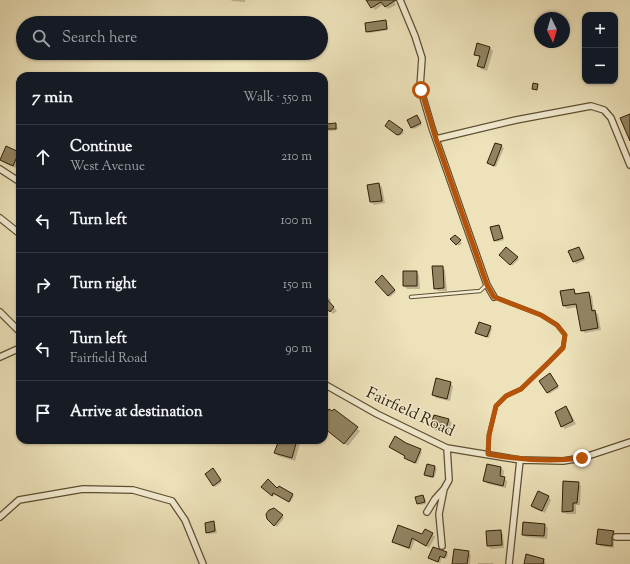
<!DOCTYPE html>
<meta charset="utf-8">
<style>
:root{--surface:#171b24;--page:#20242c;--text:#f1f3f6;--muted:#9ea1a6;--line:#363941}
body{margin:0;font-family:"Sorts Mill Goudy",serif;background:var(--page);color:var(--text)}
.controls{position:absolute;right:12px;top:12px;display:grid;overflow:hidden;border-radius:8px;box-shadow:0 1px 3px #0004}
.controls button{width:36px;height:36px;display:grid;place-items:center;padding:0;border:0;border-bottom:1px solid var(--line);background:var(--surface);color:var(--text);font:20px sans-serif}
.compass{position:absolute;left:534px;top:12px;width:36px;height:36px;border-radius:50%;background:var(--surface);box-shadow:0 1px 3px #0004;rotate:175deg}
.stop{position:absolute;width:12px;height:12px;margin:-9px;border:3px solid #b45309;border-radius:50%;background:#fff}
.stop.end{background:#b45309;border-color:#fff;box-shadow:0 1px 4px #0008}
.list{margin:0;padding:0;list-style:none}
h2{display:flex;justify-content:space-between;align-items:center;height:52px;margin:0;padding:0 16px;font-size:17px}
h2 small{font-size:13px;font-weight:400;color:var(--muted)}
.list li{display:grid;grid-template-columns:26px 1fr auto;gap:12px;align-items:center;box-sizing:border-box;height:64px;padding:0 16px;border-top:1px solid var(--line)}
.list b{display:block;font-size:15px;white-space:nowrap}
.list p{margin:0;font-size:13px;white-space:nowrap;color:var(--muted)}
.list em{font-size:13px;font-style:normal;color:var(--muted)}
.icon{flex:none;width:22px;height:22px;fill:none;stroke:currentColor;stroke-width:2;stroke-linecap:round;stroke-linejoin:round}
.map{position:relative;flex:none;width:630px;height:564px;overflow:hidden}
.search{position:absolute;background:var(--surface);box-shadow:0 1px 3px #0004;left:16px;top:16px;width:312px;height:44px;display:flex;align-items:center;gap:10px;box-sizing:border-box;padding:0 14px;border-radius:22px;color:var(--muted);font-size:15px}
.panel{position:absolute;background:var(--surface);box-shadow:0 1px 3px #0004;left:16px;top:72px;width:312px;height:372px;border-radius:12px}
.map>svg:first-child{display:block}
.shadow{fill:#0003}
.building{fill:#928463;stroke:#2f1e05}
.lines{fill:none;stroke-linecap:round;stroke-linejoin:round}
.lane-casing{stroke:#5e4f32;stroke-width:4.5}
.street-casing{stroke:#5e4f32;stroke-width:8}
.lane{stroke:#f3ecd2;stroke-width:2.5}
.street{stroke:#f3ecd2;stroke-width:5.5}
.route{stroke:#b45309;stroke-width:5}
.labels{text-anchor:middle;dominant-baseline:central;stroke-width:3;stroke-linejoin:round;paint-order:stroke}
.street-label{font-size:16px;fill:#2f1e05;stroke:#f3ecd2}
</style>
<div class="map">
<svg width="630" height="564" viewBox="0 0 630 564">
<rect width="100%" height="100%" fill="#ede2ba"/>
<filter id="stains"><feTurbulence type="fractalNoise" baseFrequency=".005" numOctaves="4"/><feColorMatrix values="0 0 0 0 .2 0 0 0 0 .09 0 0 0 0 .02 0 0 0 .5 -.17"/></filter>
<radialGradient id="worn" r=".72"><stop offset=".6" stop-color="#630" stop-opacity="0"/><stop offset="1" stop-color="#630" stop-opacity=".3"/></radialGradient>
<!-- shadow -->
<path class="shadow" d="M231,0H245V2L232,1Z
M367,0H394L396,5L388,9L384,4L375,10Z
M385,21L387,23L388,30L369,33L367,31Z
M490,48L493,51L487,71L481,69L478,66L480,58L475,54Z
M417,116L422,125L414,129L412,127Z
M336,124L337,126L338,130L329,131L327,129Z
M388,128L402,131L404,133L399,136Z
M496,144L504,148L496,167L489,163Z
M18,153L20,155V158L16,168L4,163L1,160Z
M379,184L382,187L385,203L374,205L371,202Z
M498,226L500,228L504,240L497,242L495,240Z
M455,236L462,243L459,246L452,239Z
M506,248L519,259L512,266L500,255Z
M579,248L585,260L576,264L570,252Z
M442,267L445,270L447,291H438L435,288Z
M416,272L419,275L420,289H407L404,286Z
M382,277L396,292L390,297L376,282Z
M574,290L577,295L588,293L592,296L594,311L598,314L601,330L585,333L582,330L578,307L567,309L564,306Z
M324,293L331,300L329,303L337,311L333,314L327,308L324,309Z
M490,327L492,329L489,338L476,332Z
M552,377L559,388L549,394L547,392Z
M450,383L453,386L450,401L436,398L433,395Z
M566,407L569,410L576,424L565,429L562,426Z
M334,410L360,431L348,446L324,427V416L332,413Z
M434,416L449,420L452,423L448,434L434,430L431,427Z
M265,440H274L268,444Z
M280,440H293L297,441L300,444L295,461L278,456L275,452Z
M392,448L420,450L422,452L417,464L407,460L405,458L406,456Z
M428,465L435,467L437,469L434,478L427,477L425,475Z
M488,466L501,468L504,471L503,478L507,481L506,488L488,484L484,481Z
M215,471L222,482L215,487L206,474Z
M578,483L581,486L580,505H576V514H566L563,511Z
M262,487L278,490L294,496L290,502L275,494L273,497Z
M423,496L425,498L426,504L420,505L418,503Z
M548,497L551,500L545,513L535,509L532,506Z
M274,509L284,518L277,527L267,518Z
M213,522L215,524L217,533L209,534L207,532Z
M545,525L548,528L547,539L526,537L523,534Z
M500,531L503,534L504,548L491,549L488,546Z
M613,532L616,535L614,540V548L600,546L597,543Z
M432,534L435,537L429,548L415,540L411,550L396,544L393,542Z
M468,552L471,555L470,564H453Z
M446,553L448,555L446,559L442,557L440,563L429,558Z
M544,560L546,564H554H525Z
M478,563H493L494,564H478Z"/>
<!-- building -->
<path class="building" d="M366,0H396L385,7L381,2L371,8Z
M386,20L387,29L366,32L365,23Z
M477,43L490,47L484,68L477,66L480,56L474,55Z
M533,83L538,84L537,90L532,89Z
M630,114V141L620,118Z
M417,115L421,123L411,128L407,120Z
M389,120L403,130L400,134L397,135L385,126Z
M336,123V129H326V124Z
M495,143L502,145L494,166L487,163Z
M6,146L19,152L13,166L0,160Z
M379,183L382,201L370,202L367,185Z
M499,225L503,238L494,241L490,227Z
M455,235L461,240L456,245L450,239Z
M506,247L518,257L510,265L499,255Z
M579,247L584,258L573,262L568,251Z
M432,266H443L444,288L434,289Z
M403,271H417V286H403Z
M382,275L395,290L388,296L375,282Z
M574,289L575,294L589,292L592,311L595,310L598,328L581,331L576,304L563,306L560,291Z
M324,296L334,307L330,312L324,306Z
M479,322L491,326L487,337L475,333Z
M550,373L558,386L547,393L539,381Z
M436,378L451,382L447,399L432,395Z
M566,406L573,421L561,427L555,412Z
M329,409L332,411L334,409L358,427L344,444L324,428V415Z
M434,415L449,419L445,432L430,427Z
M395,436L406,443L421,449L415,463L404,458L405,456L389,447Z
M279,440H297L292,458L274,453Z
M427,464L435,466L433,477L424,475Z
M487,464L501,467L500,476L505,477L503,486L483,481Z
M213,468L221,480L213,486L205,474Z
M268,479L277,488L279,486L293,494L289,502L273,493L272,496L261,487Z
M563,481L579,482L577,503H573V511L562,512Z
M538,491L549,496L542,511L531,506Z
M423,495L425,502L417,504L415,497Z
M274,508L283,515L274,526L267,519L266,514L269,510Z
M214,521L215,531L206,533L205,523Z
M523,522L545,524L544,536L522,535Z
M398,525L422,534L425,529L433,533L426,546L412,538L409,548L392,542Z
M598,529L614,531L612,537V546L596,544Z
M501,530L502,545L487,546L486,531Z
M433,547L447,552L444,558L440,556L438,562L428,558Z
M454,549L469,551L467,564H452Z
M526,554L544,559L543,564H524Z"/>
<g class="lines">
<!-- lane casing -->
<g class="lane-casing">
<path id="lane" d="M411,297L480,291L486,285
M488,454L489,435L496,406L506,396L521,389L550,361L563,347L565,335L557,325L541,315L495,297"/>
</g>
<!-- street casing -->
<g class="street-casing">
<path id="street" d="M400,0L415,36L422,58L420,87L432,128L487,285L494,297
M436,139L516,120L591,106L604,110L611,118L630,165
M0,169L20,182
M0,218L20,234
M0,312L20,332
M0,357L20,348
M324,384L377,414L447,448L520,460L563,461L582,458L630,442
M427,512L435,499L444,489
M0,517L19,500L83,489L133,490L172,501L185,520L203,564
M616,537H630
M442,546L439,514L444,489L449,480L447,448
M509,564L520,460"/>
</g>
<!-- lane -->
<use href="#lane" class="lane"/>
<!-- street -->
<use href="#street" class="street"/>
</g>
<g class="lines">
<!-- route -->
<path class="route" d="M421,90L436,139L487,285L494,297L541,315L557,325L565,335L563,348L550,361L521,389L506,396L496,406L489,435L488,454C520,460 550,462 582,458"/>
</g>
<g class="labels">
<!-- street labels -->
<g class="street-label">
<text transform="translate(410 413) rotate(25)">Fairfield Road</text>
</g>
</g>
<rect width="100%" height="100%" filter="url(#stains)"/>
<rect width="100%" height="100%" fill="url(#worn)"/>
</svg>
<div class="controls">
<button>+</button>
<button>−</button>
</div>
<svg class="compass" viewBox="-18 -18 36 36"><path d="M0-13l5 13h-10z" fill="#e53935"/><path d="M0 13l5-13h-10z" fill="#9ea1a6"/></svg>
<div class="stop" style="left:421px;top:90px"></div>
<div class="stop end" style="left:582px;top:458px"></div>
<div class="search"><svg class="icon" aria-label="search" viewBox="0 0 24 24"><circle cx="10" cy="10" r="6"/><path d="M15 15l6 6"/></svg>Search here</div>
<section class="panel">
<h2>7 min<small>Walk · 550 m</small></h2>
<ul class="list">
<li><svg class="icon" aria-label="ahead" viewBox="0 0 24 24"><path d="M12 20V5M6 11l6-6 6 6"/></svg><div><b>Continue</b><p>West Avenue</p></div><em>210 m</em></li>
<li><svg class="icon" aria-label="left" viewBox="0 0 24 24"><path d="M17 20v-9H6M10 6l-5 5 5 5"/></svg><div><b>Turn left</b></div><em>100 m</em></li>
<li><svg class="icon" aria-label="right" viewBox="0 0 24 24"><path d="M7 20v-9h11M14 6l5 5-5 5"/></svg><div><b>Turn right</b></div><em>150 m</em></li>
<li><svg class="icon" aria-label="left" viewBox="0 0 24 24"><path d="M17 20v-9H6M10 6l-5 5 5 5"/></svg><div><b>Turn left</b><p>Fairfield Road</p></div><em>90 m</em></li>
<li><svg class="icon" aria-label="arrive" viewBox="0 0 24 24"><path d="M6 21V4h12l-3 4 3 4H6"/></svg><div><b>Arrive at destination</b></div></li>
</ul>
</section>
</div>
